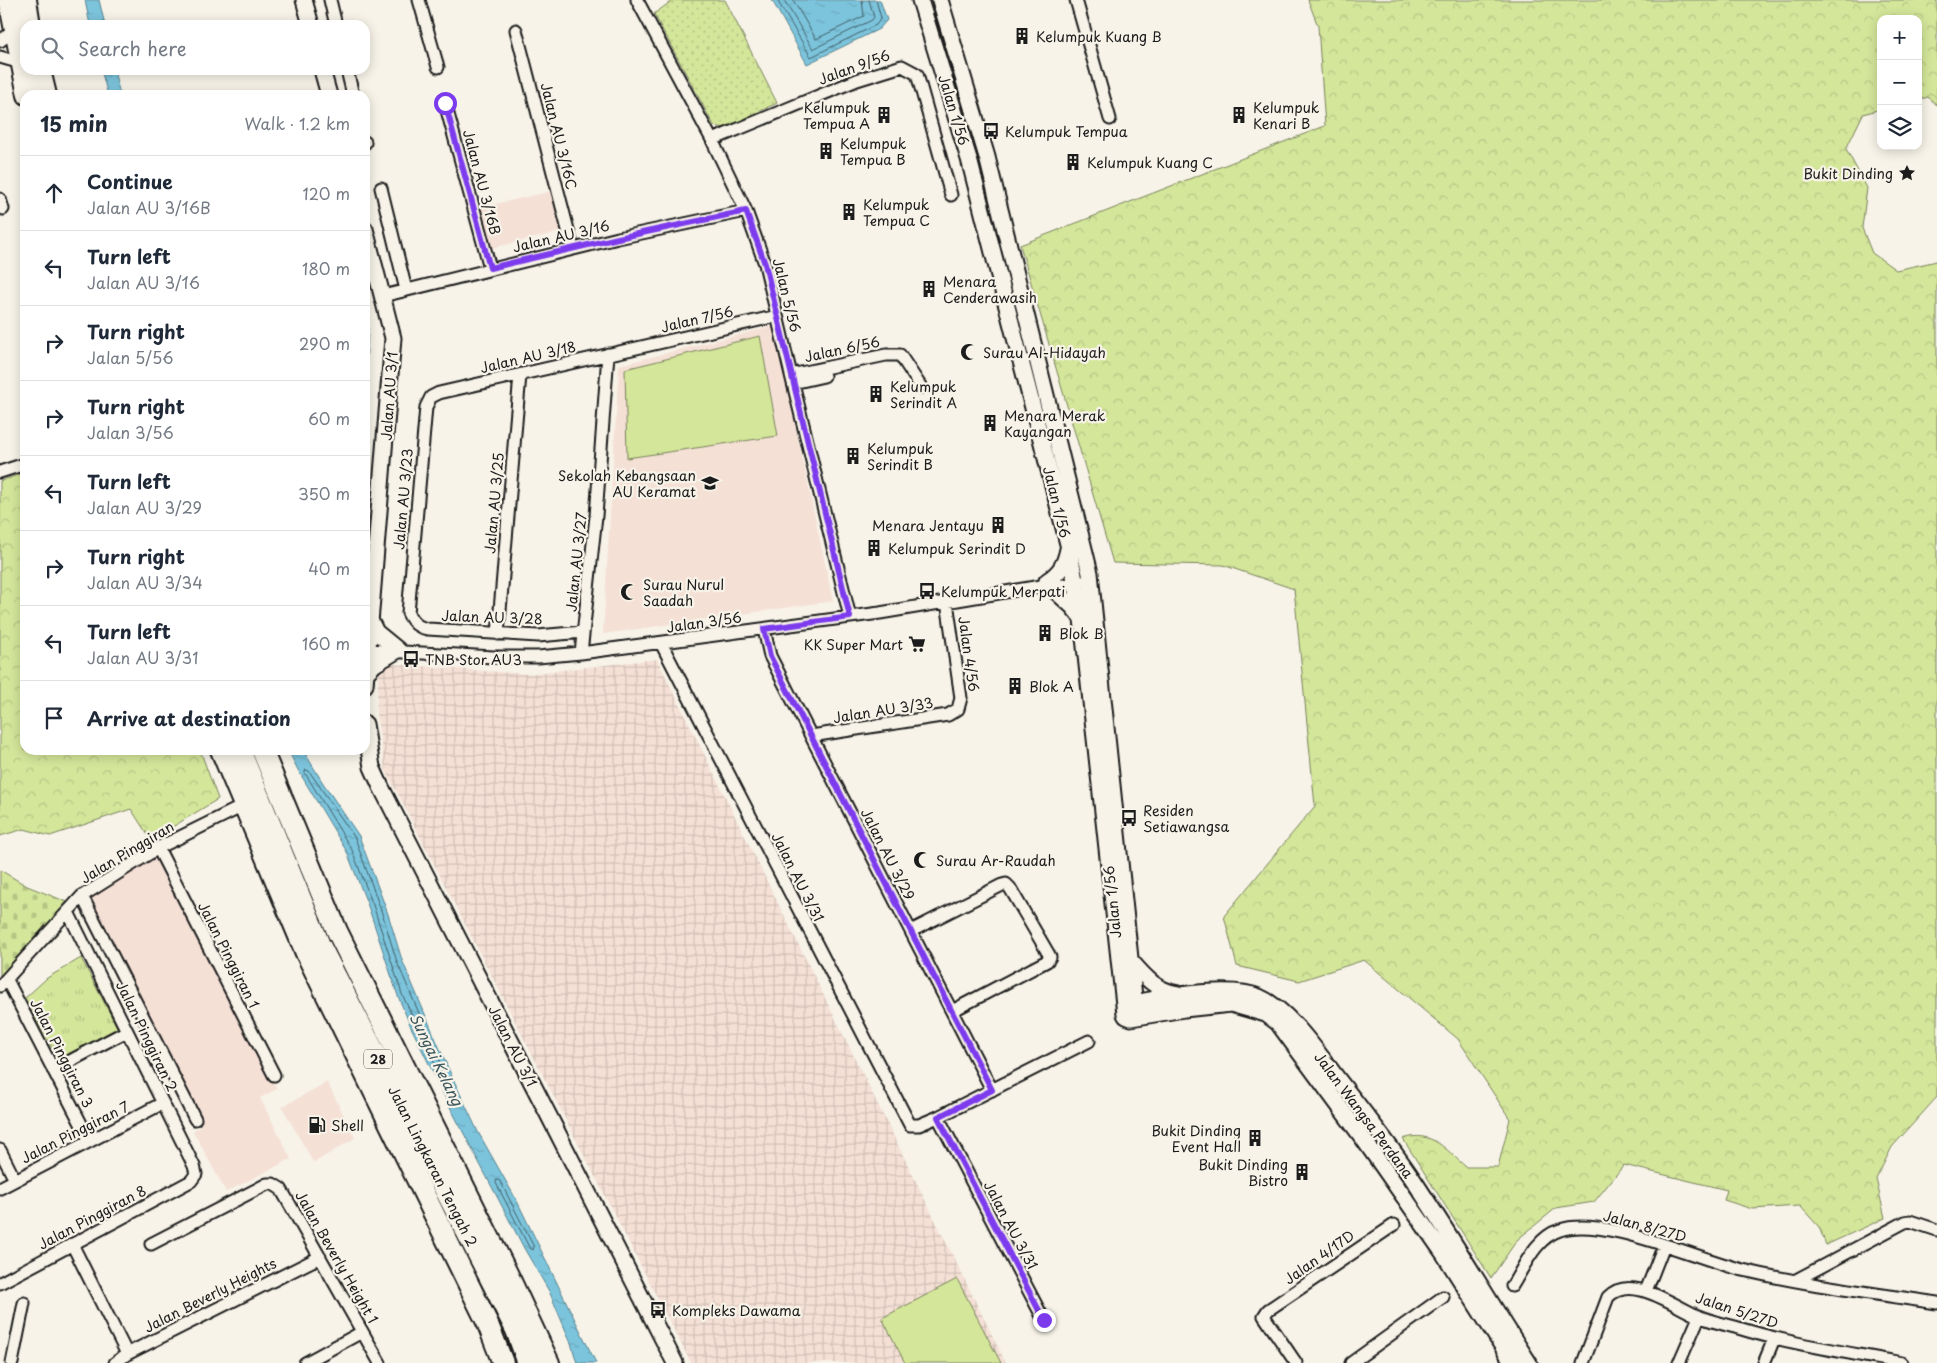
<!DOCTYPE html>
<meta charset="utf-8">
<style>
:root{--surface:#fff;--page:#f2f2f3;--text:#1f2937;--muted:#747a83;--line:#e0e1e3}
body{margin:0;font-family:"Playpen Sans",sans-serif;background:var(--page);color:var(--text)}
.controls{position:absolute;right:15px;top:15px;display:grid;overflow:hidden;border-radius:10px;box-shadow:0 2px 12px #0003}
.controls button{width:45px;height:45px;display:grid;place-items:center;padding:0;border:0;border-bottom:1px solid var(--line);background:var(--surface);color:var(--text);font:25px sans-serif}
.stop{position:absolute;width:15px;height:15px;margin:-11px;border:4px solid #7c3aed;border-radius:50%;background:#fff}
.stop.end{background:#7c3aed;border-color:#fff;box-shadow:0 1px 5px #0008}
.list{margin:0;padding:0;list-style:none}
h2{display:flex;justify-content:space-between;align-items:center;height:65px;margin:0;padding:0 20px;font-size:21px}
h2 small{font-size:16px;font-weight:400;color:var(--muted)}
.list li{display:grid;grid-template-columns:32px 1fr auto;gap:15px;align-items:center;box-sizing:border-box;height:75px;padding:0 20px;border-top:1px solid var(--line)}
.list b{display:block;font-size:19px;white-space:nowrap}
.list p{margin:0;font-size:16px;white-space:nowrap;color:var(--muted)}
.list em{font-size:16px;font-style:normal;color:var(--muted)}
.icon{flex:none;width:28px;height:28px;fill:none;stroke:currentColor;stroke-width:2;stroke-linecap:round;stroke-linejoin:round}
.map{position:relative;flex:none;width:1937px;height:1363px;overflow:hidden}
.search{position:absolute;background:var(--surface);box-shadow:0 2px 12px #0003;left:20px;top:20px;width:350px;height:55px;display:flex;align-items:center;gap:12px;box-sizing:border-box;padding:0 18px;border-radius:15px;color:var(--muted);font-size:19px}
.panel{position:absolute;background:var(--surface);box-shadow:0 2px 12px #0003;left:20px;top:90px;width:350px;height:665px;border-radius:15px}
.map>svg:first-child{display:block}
.built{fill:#f5e0d6}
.industrial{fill:url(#industrial-grid)}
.grass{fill:url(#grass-tufts);stroke:#78815b}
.forest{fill:url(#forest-crowns);stroke:#78815b}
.cemetery{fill:url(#cemetery-stones);stroke:#78815b}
.park{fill:url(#park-dots);stroke:#78815b}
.pitch{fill:#d4e69a;stroke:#78815b}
.water{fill:url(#water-ripples);stroke:#55818f}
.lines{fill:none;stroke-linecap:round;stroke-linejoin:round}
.shore{stroke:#425f69;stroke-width:1}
.street-casing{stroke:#1c1c1c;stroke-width:15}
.secondary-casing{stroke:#1c1c1c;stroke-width:19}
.highway-casing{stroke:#1c1c1c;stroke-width:24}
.street{stroke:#f7f3e8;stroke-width:11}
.secondary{stroke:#f7f3e8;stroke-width:15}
.highway{stroke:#f7f3e8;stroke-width:20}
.route{stroke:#7c3aed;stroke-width:6}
.labels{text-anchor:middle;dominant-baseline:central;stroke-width:4.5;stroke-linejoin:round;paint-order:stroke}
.shield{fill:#f7f3e8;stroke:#5e5c59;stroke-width:1}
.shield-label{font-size:12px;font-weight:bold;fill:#1c1c1c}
.poi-label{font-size:14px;fill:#1c1c1c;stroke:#f7f3e8;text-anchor:start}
.street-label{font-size:14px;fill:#1c1c1c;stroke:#f7f3e8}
.water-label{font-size:15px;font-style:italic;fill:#3d575f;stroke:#f7f3e8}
</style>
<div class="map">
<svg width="1937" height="1363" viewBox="0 0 1937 1363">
<defs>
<pattern id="industrial-grid" width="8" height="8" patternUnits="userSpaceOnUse" patternTransform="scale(1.25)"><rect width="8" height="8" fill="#f5e0d6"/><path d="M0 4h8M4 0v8" fill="none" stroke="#d1c0b7"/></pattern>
<pattern id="grass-tufts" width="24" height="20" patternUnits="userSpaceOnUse" patternTransform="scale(1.25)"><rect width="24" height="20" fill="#d4e69a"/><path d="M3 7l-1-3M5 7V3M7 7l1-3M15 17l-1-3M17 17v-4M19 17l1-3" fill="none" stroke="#b5c584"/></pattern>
<pattern id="forest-crowns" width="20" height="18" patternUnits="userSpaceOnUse" patternTransform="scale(1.25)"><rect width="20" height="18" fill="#d4e69a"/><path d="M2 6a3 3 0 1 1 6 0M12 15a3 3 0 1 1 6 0" fill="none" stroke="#b5c584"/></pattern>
<pattern id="cemetery-stones" width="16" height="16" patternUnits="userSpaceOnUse" patternTransform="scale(1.25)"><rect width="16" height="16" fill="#d4e69a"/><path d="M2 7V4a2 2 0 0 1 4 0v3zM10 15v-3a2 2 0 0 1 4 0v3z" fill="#b5c584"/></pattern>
<pattern id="park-dots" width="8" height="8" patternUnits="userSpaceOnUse" patternTransform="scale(1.25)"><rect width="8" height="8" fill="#d4e69a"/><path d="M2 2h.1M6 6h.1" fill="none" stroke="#b5c584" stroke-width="1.8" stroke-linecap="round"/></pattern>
<pattern id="water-ripples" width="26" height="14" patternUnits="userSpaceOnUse" patternTransform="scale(1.25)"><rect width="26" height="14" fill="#7bc4dc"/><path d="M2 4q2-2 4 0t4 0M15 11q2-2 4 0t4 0" fill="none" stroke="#6aa8bc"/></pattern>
</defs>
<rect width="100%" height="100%" fill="#f7f3e8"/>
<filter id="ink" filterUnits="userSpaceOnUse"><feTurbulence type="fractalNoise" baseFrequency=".02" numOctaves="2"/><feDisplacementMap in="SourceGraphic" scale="10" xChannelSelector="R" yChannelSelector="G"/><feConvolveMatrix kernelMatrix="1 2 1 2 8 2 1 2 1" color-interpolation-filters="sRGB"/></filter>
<g filter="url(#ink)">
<!-- built -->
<path class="built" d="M553,191L564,231L488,249L477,208Z
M774,326L833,601L603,634L619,365Z
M157,853L277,1089L260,1098L291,1159L226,1192L193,1131L202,1125L87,897Z
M327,1082L355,1138L317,1161L313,1162L282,1107Z"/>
<!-- industrial -->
<path class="industrial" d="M657,659L1006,1363H691L385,769L376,713L379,673L392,664L527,674Z"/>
<!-- grass -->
<path class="grass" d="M81,958L118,1029L59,1062L25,998L47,978Z"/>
<!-- forest -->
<path class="forest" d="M1308,0H1937V105L1928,97L1918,100V19H1881V109L1863,114L1846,149L1867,188L1862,228L1872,253L1896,270L1937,261V1097L1892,1147L1876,1179L1885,1218L1826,1245L1819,1227L1800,1206L1752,1209L1724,1200L1727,1190L1624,1165L1594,1202L1556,1208L1517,1240L1491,1278L1403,1139C1432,1129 1446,1150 1466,1167H1498L1510,1119L1458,1039L1364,960L1299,981L1237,966L1224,916L1315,806L1294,589L1223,565L1113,563L1020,245L1325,126L1318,26Z
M25,474V750H200L218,799L151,840L131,809L50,836L24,829L0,836V481L18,475Z"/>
<!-- cemetery -->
<path class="cemetery" d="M0,870L27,886L67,902L0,982Z"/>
<!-- park -->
<path class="park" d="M673,0H725L777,103L725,128L714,126L654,14Z"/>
<!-- pitch -->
<path class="pitch" d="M760,336L778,436L627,458L625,369Z
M957,1279L1001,1363H905L882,1318Z"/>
<!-- water -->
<path class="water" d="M85,0H99L105,25H90Z
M772,0H880L887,20L879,29L807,64Z
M101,70H114L120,95H108Z
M365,319L368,329L365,385Z
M288,750H303L323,783L359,836L388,914L402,960L448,1068L478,1132L517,1201L596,1363H577L571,1343L549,1291L525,1250L450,1107L411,1027L398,996L368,906L347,852L298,770Z"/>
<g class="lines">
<!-- shore -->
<path class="shore" d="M777,0L811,57L876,25L881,18L876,0
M784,0L813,49L872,20L874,17L869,0
M793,0L816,39L864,16L862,0
M306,770L309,771L355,838L383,916L397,962L443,1069L441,1073L438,1071L402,994L373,905L352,850L305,773Z
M497,1180L500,1181L534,1247L533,1250L529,1247L496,1183Z"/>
<!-- street casing -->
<g class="street-casing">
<path id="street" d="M330,0L336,25
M419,0L438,67
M637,0L712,140L746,211L765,264L791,375L850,617
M1076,0L1110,119
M516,30L573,249
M0,41L15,30
M0,57L21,63
M347,70L353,95
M445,103L490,268
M712,140L857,80L902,66L917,74L951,195
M365,142V143
M381,188L406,290
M0,199L3,209
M383,296L618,238L746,211
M900,355L921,387
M791,375L886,355H900
M793,383L824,376
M0,472L25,464
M764,629L770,656L992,1090
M583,632L538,636L428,629C417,627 413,623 408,613L426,407L431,397L439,393L777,316
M498,634L520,375
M661,643L910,1125H919L938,1117L1089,1041
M368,650L494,657H538L581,653L880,613L1041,586L1051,587L1083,582
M581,653L596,516L608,354
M811,736L948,715L958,709L961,698L947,602
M158,848L274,1075
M82,896L195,1119
M911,931L1002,885L1006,884L1010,888L1048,953L1050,957L1047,961L952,1011
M7,980L90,1141
M0,986L82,896L158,848L243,806
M53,1070L127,1031
M938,1117L1044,1320
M0,1150L15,1180
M0,1188L163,1103
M72,1244L127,1354
M151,1244L267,1184H273L281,1189L380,1363
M1796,1280L1905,1222L1910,1221L1937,1230
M0,1283L191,1181L196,1174L194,1166L68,912
M1512,1286C1524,1267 1536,1237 1560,1230C1603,1215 1697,1259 1743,1270C1806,1285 1872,1293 1937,1303
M1646,1291L1664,1245
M12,1363L24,1303
M115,1363L127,1354L320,1257
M305,1363L362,1332
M1296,1363L1264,1316L1268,1310L1394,1225
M1351,1363L1443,1297
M1583,1363L1608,1297C1631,1273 1674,1306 1698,1316C1710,1321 1723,1324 1735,1327C1789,1344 1846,1352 1902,1363
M1679,1363L1699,1317
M1764,1363L1774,1339"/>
</g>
<!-- secondary casing -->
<g class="secondary-casing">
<path id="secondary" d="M304,0L311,25
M920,0L969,159L1069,548L1082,619L1125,1014L1126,1016L1131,1018L1184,1009L1231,1004L1266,1014L1278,1023L1362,1137L1444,1254L1513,1363
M940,0L987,157L1090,573L1136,1016
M322,70L329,95
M365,229L393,338L365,685
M1047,581C1060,573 1065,564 1068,549
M1051,587L1073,607L1081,617
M366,673L375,664L398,650L376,632L369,618
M365,724L372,767L381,787L675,1363
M1130,960C1144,976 1156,991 1178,994
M1125,1005C1159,998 1228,984 1259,997C1289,1010 1317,1052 1337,1078C1364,1113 1392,1147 1416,1184C1455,1243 1491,1304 1529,1363"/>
</g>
<!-- highway casing -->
<g class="highway-casing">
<path id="highway" d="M9,0L28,95
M26,0L30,25
M40,70L46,95
M221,750L306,953L487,1322L503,1363
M240,750L320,945L492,1282L516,1330L528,1363
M262,750L337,931L508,1275L549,1363"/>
</g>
<!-- street -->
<use href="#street" class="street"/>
<!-- secondary -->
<use href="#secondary" class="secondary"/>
<!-- highway -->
<use href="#highway" class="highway"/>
</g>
</g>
<g class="lines" filter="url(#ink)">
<!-- route -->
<path class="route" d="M445,103L490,268L618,238L746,211L765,264L850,617L764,629L770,656L992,1090L938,1117L1044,1320"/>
</g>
<!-- icons -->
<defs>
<g id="building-bare" transform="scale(1.35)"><path d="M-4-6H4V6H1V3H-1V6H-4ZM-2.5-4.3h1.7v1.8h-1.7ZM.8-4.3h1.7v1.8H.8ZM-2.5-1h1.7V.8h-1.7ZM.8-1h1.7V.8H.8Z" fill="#1c1c1c" stroke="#f7f3e8" stroke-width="2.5" paint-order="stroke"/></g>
<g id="bus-bare" transform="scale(1.35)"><path d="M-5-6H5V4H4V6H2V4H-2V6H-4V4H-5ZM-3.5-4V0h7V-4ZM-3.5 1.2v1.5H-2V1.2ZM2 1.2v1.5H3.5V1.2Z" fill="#1c1c1c" stroke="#f7f3e8" stroke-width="2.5" paint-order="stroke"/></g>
<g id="sight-bare" transform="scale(1.35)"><path d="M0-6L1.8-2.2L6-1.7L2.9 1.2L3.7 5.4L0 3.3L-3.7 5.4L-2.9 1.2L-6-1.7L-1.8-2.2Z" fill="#1c1c1c" stroke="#f7f3e8" stroke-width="2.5" paint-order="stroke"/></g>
<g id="mosque-bare" transform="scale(1.35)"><path d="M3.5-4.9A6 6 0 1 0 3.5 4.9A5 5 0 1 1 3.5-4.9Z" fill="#1c1c1c" stroke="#f7f3e8" stroke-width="2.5" paint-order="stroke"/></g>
<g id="school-bare" transform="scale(1.35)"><path d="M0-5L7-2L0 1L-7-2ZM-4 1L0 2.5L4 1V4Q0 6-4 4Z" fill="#1c1c1c" stroke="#f7f3e8" stroke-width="2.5" paint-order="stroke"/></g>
<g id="supermarket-bare" transform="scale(1.35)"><path d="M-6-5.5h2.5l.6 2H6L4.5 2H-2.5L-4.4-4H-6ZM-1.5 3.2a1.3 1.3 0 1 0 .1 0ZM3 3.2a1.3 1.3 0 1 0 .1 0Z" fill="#1c1c1c" stroke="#f7f3e8" stroke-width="2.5" paint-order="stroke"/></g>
<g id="fuel-bare" transform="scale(1.35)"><path d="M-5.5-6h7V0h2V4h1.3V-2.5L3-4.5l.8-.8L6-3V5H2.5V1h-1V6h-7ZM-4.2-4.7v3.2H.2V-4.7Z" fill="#1c1c1c" stroke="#f7f3e8" stroke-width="2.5" paint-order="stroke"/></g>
</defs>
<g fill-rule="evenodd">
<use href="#building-bare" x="1022" y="36"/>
<use href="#building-bare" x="884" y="115"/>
<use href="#building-bare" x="1239" y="115"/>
<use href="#bus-bare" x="991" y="131"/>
<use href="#building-bare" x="826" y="151"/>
<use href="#building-bare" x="1073" y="162"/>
<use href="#sight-bare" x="1907" y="173"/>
<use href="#building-bare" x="849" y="212"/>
<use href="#building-bare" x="929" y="289"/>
<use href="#mosque-bare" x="969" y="352"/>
<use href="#building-bare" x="876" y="394"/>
<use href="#building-bare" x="990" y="423"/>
<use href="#building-bare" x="853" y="456"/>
<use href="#school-bare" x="710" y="483"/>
<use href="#building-bare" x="998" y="525"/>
<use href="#building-bare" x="874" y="548"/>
<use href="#bus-bare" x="927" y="591"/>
<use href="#mosque-bare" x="629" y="592"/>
<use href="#building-bare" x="1045" y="633"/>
<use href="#supermarket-bare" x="917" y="644"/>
<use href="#bus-bare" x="411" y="659"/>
<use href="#building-bare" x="1015" y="686"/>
<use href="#bus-bare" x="1129" y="818"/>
<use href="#mosque-bare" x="922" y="860"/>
<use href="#fuel-bare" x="317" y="1125"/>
<use href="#building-bare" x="1255" y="1138"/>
<use href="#building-bare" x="1302" y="1172"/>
<use href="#bus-bare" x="658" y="1310"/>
</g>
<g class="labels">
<!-- shield labels -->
<rect class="shield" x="364" y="1049.5" width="28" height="19" rx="4"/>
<g class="shield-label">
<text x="378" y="1059">28</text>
</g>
<!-- poi labels -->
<g class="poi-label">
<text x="1036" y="36">Kelumpuk Kuang B</text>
<text x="870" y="107" text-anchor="end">Kelumpuk<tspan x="870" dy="16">Tempua A</tspan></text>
<text x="1253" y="107">Kelumpuk<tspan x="1253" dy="16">Kenari B</tspan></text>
<text x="1005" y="131">Kelumpuk Tempua</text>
<text x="840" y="143">Kelumpuk<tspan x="840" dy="16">Tempua B</tspan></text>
<text x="1087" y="162">Kelumpuk Kuang C</text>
<text x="1893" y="173" text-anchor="end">Bukit Dinding</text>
<text x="863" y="204">Kelumpuk<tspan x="863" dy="16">Tempua C</tspan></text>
<text x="943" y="281">Menara<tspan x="943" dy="16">Cenderawasih</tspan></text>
<text x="983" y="352">Surau Al-Hidayah</text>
<text x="890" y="386">Kelumpuk<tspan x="890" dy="16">Serindit A</tspan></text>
<text x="1004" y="415">Menara Merak<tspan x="1004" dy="16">Kayangan</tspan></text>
<text x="867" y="448">Kelumpuk<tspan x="867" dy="16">Serindit B</tspan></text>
<text x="696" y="475" text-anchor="end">Sekolah Kebangsaan<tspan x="696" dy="16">AU Keramat</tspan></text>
<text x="984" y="525" text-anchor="end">Menara Jentayu</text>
<text x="888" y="548">Kelumpuk Serindit D</text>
<text x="643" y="584">Surau Nurul<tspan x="643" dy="16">Saadah</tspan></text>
<text x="941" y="591">Kelumpuk Merpati</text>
<text x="1059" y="633">Blok B</text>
<text x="903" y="644" text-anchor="end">KK Super Mart</text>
<text x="425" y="659">TNB Stor AU3</text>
<text x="1029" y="686">Blok A</text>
<text x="1143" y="810">Residen<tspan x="1143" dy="16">Setiawangsa</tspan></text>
<text x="936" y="860">Surau Ar-Raudah</text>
<text x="331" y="1125">Shell</text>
<text x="1241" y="1130" text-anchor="end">Bukit Dinding<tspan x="1241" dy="16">Event Hall</tspan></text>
<text x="1288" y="1164" text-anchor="end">Bukit Dinding<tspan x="1288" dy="16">Bistro</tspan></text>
<text x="672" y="1310">Kompleks Dawama</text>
</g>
<!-- street labels -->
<g class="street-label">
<text transform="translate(854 67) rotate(-20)">Jalan 9/56</text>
<text transform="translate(954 110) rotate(73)">Jalan 1/56</text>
<text transform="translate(559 136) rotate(76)">Jalan AU 3/16C</text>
<text transform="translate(482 182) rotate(75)">Jalan AU 3/16B</text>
<text transform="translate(561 236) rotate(-13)">Jalan AU 3/16</text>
<text transform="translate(787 295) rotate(76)">Jalan 5/56</text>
<text transform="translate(697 319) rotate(-13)">Jalan 7/56</text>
<text transform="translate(842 349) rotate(-12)">Jalan 6/56</text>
<text transform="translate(528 357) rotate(-13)">Jalan AU 3/18</text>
<text transform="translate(389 396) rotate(-86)">Jalan AU 3/1</text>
<text transform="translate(403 499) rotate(-85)">Jalan AU 3/23</text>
<text transform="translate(1057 502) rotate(76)">Jalan 1/56</text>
<text transform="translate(494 503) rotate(-85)">Jalan AU 3/25</text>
<text transform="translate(576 562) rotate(-84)">Jalan AU 3/27</text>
<text transform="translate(492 617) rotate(2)">Jalan AU 3/28</text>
<text transform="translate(704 622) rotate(-8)">Jalan 3/56</text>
<text transform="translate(969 654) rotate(82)">Jalan 4/56</text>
<text transform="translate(883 710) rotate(-9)">Jalan AU 3/33</text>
<text transform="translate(127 852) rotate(-31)">Jalan Pinggiran</text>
<text transform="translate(888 854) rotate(63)">Jalan AU 3/29</text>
<text transform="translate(798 877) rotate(63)">Jalan AU 3/31</text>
<text transform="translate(1112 902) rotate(-96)">Jalan 1/56</text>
<text transform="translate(229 955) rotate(63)">Jalan Pinggiran 1</text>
<text transform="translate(147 1036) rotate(64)">Jalan Pinggiran 2</text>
<text transform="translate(513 1046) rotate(63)">Jalan AU 3/1</text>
<text transform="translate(62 1053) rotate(63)">Jalan Pinggiran 3</text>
<text transform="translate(1364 1115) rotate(53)">Jalan Wangsa Perdana</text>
<text transform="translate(75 1132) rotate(-27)">Jalan Pinggiran 7</text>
<text transform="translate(433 1166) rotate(63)">Jalan Lingkaran Tengah 2</text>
<text transform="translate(92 1217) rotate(-28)">Jalan Pinggiran 8</text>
<text transform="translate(1011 1225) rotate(62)">Jalan AU 3/31</text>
<text transform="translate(1645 1226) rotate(15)">Jalan 8/27D</text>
<text transform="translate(337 1257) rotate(60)">Jalan Beverly Height 1</text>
<text transform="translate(1319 1257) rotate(-35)">Jalan 4/17D</text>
<text transform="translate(210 1295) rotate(-27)">Jalan Beverly Heights</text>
<text transform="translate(1737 1310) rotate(18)">Jalan 5/27D</text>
</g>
<!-- water labels -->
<g class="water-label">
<text transform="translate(437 1059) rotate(64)">Sungai Kelang</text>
</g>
</g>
</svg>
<div class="controls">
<button>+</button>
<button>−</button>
<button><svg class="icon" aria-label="layers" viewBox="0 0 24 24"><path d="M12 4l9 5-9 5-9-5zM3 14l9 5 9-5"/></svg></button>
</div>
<div class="stop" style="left:445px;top:103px"></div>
<div class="stop end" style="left:1044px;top:1320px"></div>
<div class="search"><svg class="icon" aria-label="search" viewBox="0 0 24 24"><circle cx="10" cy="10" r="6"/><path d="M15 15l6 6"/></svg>Search here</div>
<section class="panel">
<h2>15 min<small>Walk · 1.2 km</small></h2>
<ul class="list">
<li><svg class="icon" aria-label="ahead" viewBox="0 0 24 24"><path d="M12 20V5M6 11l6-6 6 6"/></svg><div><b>Continue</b><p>Jalan AU 3/16B</p></div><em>120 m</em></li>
<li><svg class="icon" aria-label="left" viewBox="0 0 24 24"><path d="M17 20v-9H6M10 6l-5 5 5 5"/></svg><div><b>Turn left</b><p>Jalan AU 3/16</p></div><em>180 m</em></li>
<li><svg class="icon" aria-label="right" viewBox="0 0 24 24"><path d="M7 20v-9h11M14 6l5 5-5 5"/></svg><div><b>Turn right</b><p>Jalan 5/56</p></div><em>290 m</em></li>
<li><svg class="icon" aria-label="right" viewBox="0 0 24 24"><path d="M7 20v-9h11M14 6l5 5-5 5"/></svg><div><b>Turn right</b><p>Jalan 3/56</p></div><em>60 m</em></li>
<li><svg class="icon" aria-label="left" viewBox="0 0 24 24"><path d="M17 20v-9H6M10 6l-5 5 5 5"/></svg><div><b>Turn left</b><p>Jalan AU 3/29</p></div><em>350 m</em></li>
<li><svg class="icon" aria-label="right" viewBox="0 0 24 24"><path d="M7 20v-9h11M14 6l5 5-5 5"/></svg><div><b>Turn right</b><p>Jalan AU 3/34</p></div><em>40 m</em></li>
<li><svg class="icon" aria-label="left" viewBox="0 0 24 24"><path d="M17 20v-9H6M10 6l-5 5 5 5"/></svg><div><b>Turn left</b><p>Jalan AU 3/31</p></div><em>160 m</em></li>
<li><svg class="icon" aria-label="arrive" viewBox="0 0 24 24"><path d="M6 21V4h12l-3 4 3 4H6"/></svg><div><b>Arrive at destination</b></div></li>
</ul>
</section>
</div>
